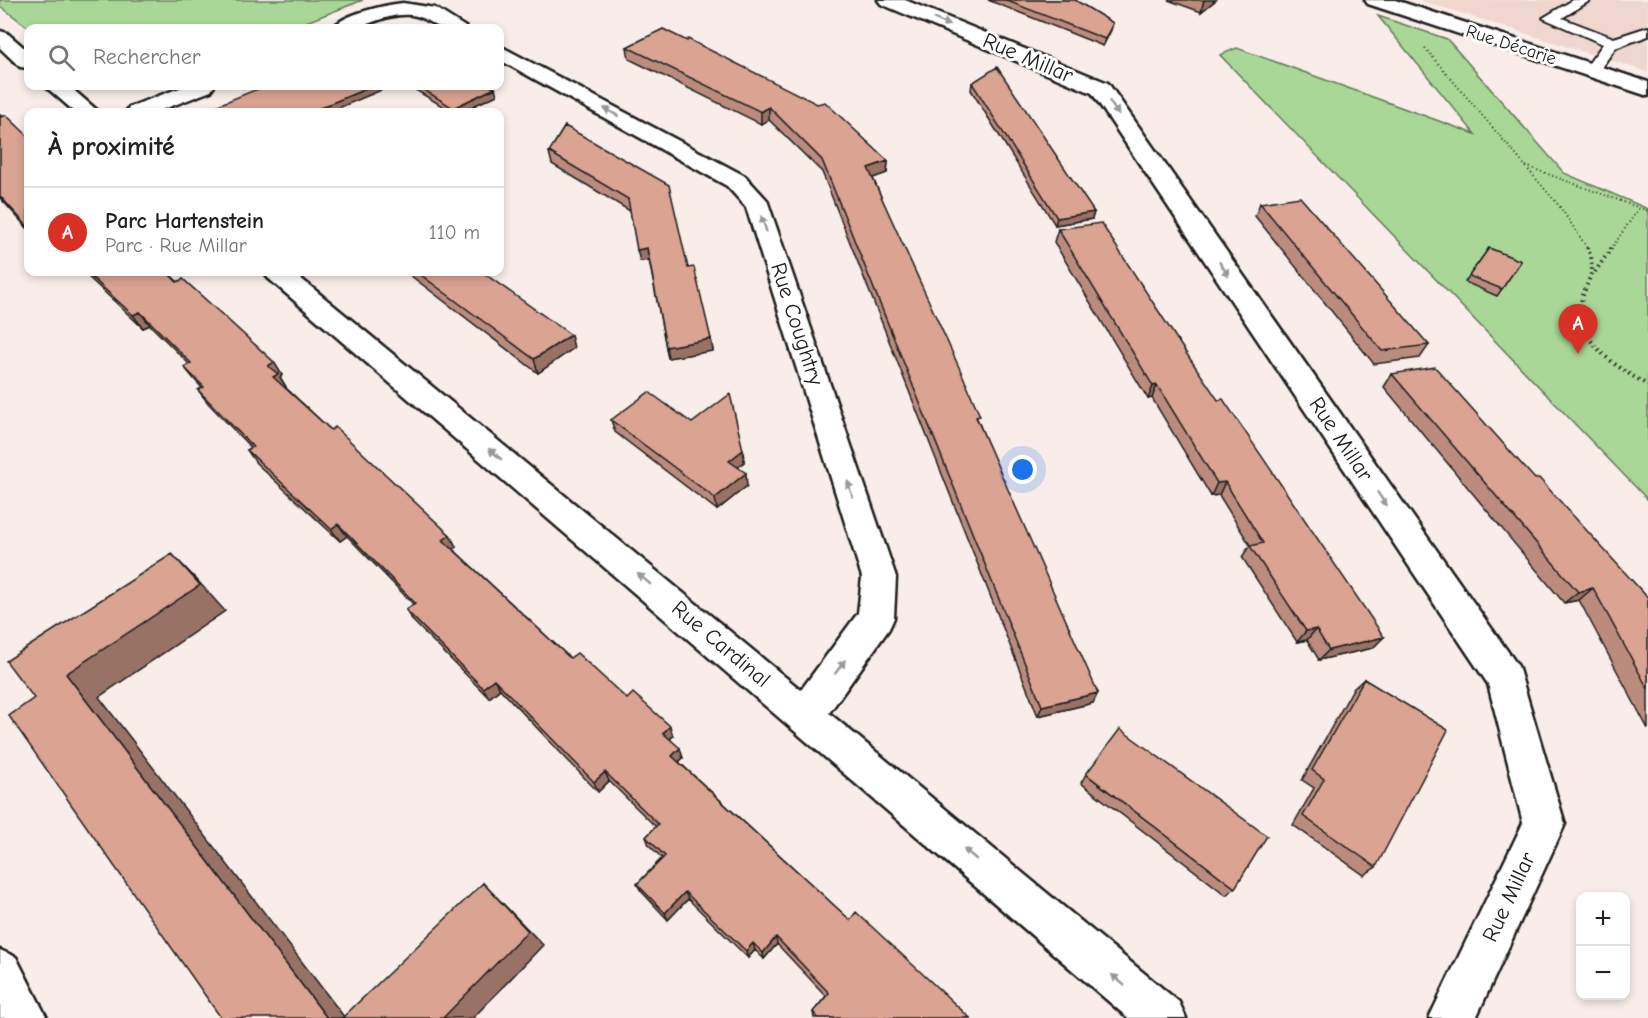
<!DOCTYPE html>
<html lang="fr">
<meta charset="utf-8">
<style>
:root{--surface:#fff;--page:#f2f2f2;--text:#202124;--muted:#757577;--line:#e0e0e0;--accent:#d93025}
body{margin:0;font-family:"Comic Neue",sans-serif;background:var(--page);color:var(--text)}
.controls{position:absolute;right:18px;bottom:18px;display:grid;overflow:hidden;border-radius:12px;box-shadow:0 3px 9px #0003}
.controls button{width:54px;height:54px;display:grid;place-items:center;padding:0;border:0;border-bottom:2px solid var(--line);background:var(--surface);color:var(--text);font:30px sans-serif}
.you{position:absolute;left:1023px;top:470px;width:21px;height:21px;margin:-15px;border:4px solid #fff;border-radius:50%;background:#1a73e8;box-shadow:0 0 0 9px #1a73e833}
.badge{display:grid;place-items:center;width:39px;height:39px;border-radius:50%;background:var(--accent);color:#fff;font-size:20px;font-weight:700}
.pin{position:absolute;translate:-50% -50px;filter:drop-shadow(0 2px 3px #0008)}
.pin::after{content:'';position:absolute;top:32px;width:21px;height:18px;background:inherit;clip-path:polygon(0 0,100% 0,50% 100%)}
.list{margin:0;padding:0;list-style:none}
h2{display:flex;justify-content:space-between;align-items:center;height:78px;margin:0;padding:0 24px;font-size:26px}
h2 small{font-size:20px;font-weight:400;color:var(--muted)}
.list li{display:grid;grid-template-columns:39px 1fr auto;gap:18px;align-items:center;box-sizing:border-box;height:90px;padding:0 24px;border-top:2px solid var(--line)}
.list b{display:block;font-size:22px;white-space:nowrap}
.list p{margin:0;font-size:20px;white-space:nowrap;color:var(--muted)}
.list em{font-size:20px;font-style:normal;color:var(--muted)}
.icon{flex:none;width:33px;height:33px;fill:none;stroke:currentColor;stroke-width:2;stroke-linecap:round;stroke-linejoin:round}
.map{position:relative;flex:none;width:1648px;height:1018px;overflow:hidden}
.search{position:absolute;background:var(--surface);box-shadow:0 3px 9px #0003;left:24px;top:24px;width:480px;height:66px;display:flex;align-items:center;gap:15px;box-sizing:border-box;padding:0 21px;border-radius:12px;color:var(--muted);font-size:22px}
.panel{position:absolute;background:var(--surface);box-shadow:0 3px 9px #0003;left:24px;top:108px;width:480px;height:168px;border-radius:12px}
.map>svg:first-child{display:block}
.built{fill:#efd7cf}
.green{fill:#a9d797;stroke:#627a5a;stroke-width:1.5}
.lines{fill:none;stroke-linecap:round;stroke-linejoin:round}
.service-casing{stroke:#1c1c1c;stroke-width:4}
.minor-casing{stroke:#1c1c1c;stroke-width:5}
.tertiary-casing{stroke:#1c1c1c;stroke-width:5}
.path-far1{stroke:#1c1c1c;stroke-width:2;stroke-dasharray:1 3;stroke-linecap:butt}
.path{stroke:#1c1c1c;stroke-width:4;stroke-dasharray:1.5 4;stroke-linecap:butt}
.service{fill:#fff;fill-rule:evenodd}
.minor{fill:#fff;fill-rule:evenodd}
.tertiary{fill:#fff;fill-rule:evenodd}
.wall{fill:#bb8c7e;stroke:#1c1c1c;stroke-width:1.5}
.shaded-wall{fill:#997266;stroke:#1c1c1c;stroke-width:1.5}
.building{fill:#daa392;stroke:#1c1c1c;stroke-width:1.5}
.oneway{fill:#999}
.labels{text-anchor:middle;dominant-baseline:central;stroke-width:6;stroke-linejoin:round;paint-order:stroke}
.far-street-label{font-size:18px;fill:#1c1c1c;stroke:#fff}
.street-label{font-size:22px;fill:#1c1c1c;stroke:#fff}
</style>
<div class="map">
<svg width="1648" height="1018" viewBox="0 0 1648 1018">
<rect width="100%" height="100%" fill="#f8ede9"/>
<filter id="ink" filterUnits="userSpaceOnUse"><feTurbulence type="fractalNoise" baseFrequency=".0167" numOctaves="2"/><feDisplacementMap in="SourceGraphic" scale="12" xChannelSelector="R" yChannelSelector="G"/><feConvolveMatrix kernelMatrix="1 2 1 2 8 2 1 2 1" color-interpolation-filters="sRGB"/></filter>
<g filter="url(#ink)">
<!-- built -->
<path class="built" d="M1419,0H1648V72L1496,24Z"/>
<!-- green -->
<path class="green" d="M0,0H363L291,28H29L0,6Z
M1378,16L1447,39L1564,173L1648,209V500L1220,55L1237,48L1475,134Z"/>
<g class="lines">
<!-- service casing -->
<g class="service-casing">
<path id="service" d="M1573,0H1591L1562,18L1614,38L1648,27V36L1615,48L1597,74H1585L1583,71L1603,44L1543,18Z"/>
</g>
<!-- minor casing -->
<g class="minor-casing">
<path id="minor" d="M878,0H905L1108,83L1518,666L1565,824L1476,1018H1429L1523,823L1488,684L1092,93L881,4Z
M403,3L435,8L467,28C461,29 451,30 444,28C432,26 423,15 410,15C381,13 365,32 333,28C342,14 386,5 403,3Z
M0,31L7,33L28,51V68L20,67L0,48Z
M500,46L745,176L767,200L896,577L894,618L889,629L829,713L1179,1002L1186,1018H1128L268,278L264,272H293L801,690L858,613L862,577L746,207L727,186L500,60Z
M45,86H69L99,112H75Z
M185,86H214L211,91L156,112H126L129,107Z
M0,950L16,957L47,1018H0Z"/>
</g>
<!-- tertiary casing -->
<g class="tertiary-casing">
<path id="tertiary" d="M1365,0H1395L1648,82V96L1368,4Z"/>
</g>
<!-- path-far1 -->
<path class="path-far1" d="M1425,48L1560,207L1588,249
M1526,166L1648,211
M1611,249L1639,208"/>
<!-- path -->
<path class="path" d="M1587,247C1597,267 1590,276 1583,295C1568,337 1617,368 1648,385
M1595,272L1612,247"/>
<!-- service -->
<use href="#service" class="service"/>
<!-- minor -->
<use href="#minor" class="minor"/>
<!-- tertiary -->
<use href="#tertiary" class="tertiary"/>
</g>
<!-- wall -->
<path class="wall" d="M988,0H1075L1113,23L1111,30L1103,46Z
M1168,0H1216L1201,12Z
M663,29L888,161L887,173L873,178L979,423L1093,703L1038,716L822,172L769,120L761,124L629,59L627,47Z
M972,83L1094,212L1092,219L1055,225L971,90Z
M409,86H490L497,95L460,112H452Z
M0,115L28,136V229L0,198Z
M565,126L688,268L711,339L713,351L668,358L649,260L640,261L630,211L552,164L549,152Z
M1260,203L1429,345L1420,358L1374,364L1255,216Z
M1058,229L1373,648L1319,660L1307,640L1297,642L1242,557L1250,545L1219,495L1211,496L1152,398L1148,399L1054,242Z
M1489,248L1521,261L1497,296L1465,282Z
M83,272H167L282,375L280,377L286,387H285L331,430L450,535L456,547L453,549L570,658L627,699L673,736L670,739L683,758L679,762L850,920L970,1018H814L813,1012L826,996L777,944L764,959L755,950L748,958L688,899L668,920L641,891L637,884L662,858L649,845L646,837L656,827L609,781L598,792L500,689L489,698L413,621L406,610L413,604L347,536L340,541L256,463L247,450L251,448L208,403L198,390L202,388L194,379L184,367L189,364L150,325L143,328Z
M406,272H482L574,348L538,373Z
M1392,374L1535,479L1648,598V729L1579,600L1564,603L1384,387Z
M611,420L692,423L743,450L744,462L738,467L747,486L717,510L615,432Z
M1364,679L1376,867L1364,875L1293,825L1314,788L1302,780L1353,689Z
M1086,774L1235,888L1226,895L1081,783Z"/>
<!-- shaded-wall -->
<path class="shaded-wall" d="M1204,0H1216L1201,12Z
M1113,23L1111,30L1103,46L1105,39Z
M373,86H391L329,112H310Z
M495,88L497,95L460,112H454L453,108Z
M769,107V120L761,124V112Z
M888,161L887,173L867,180L868,168Z
M1094,212L1092,219L1055,225L1057,218Z
M647,248L649,260L640,261L637,250Z
M140,312L150,325L143,328L133,315Z
M571,335L574,348L538,373L534,359Z
M711,339L713,351L668,358L666,347Z
M274,362L282,375L280,377L286,387L282,389L273,377L268,366Z
M1157,385L1152,398L1148,399L1153,386Z
M743,450L744,462L731,474L729,461Z
M746,473L747,486L717,510L715,498Z
M1225,482L1219,495L1211,496L1217,483Z
M338,524L347,536L340,541L331,529Z
M450,535L456,547L450,552L443,540Z
M172,554L197,580L225,611L99,697L345,1018H327L66,674Z
M1593,588L1579,600L1564,603L1578,592Z
M1316,629L1307,640L1297,642L1306,631Z
M1384,637L1373,648L1319,660L1329,650Z
M494,679L500,689L489,698L483,688Z
M1098,693L1093,703L1038,716L1042,706Z
M670,726L673,736L667,742L663,733Z
M680,748L683,758L675,765L672,756Z
M605,772L609,781L598,792L594,782Z
M483,883L543,945L473,1018H443Z
M685,892L688,899L668,920L665,913Z
M776,937L777,944L764,959L763,953Z
M753,943L755,950L748,958L746,951Z"/>
<!-- building -->
<path class="building" d="M1005,0H1075L1113,23L1105,39Z
M663,29L687,41L688,39L817,104L825,102L888,161L868,168L963,376L980,416L976,417L1098,693L1042,706L822,160L769,107L761,112L627,47Z
M997,67L1094,212L1057,218L972,83Z
M265,86H373L310,112H201Z
M418,86H490L495,88L453,108Z
M0,115L2,117L6,115L28,136V227L0,196Z
M565,126L669,185L688,268L694,267L711,339L666,347L647,248L637,250L628,199L549,152Z
M1300,197L1429,345L1382,351L1260,203Z
M1101,223L1182,347L1218,400L1223,399L1384,637L1329,650L1316,629L1306,631L1250,546L1263,543L1225,482L1217,483L1157,385L1153,386L1058,229Z
M1489,248L1521,261L1502,289L1469,276Z
M86,272H167L177,282L183,279L274,362L268,366L278,374L273,377L331,430L335,427L450,535L443,540L570,658L577,653L627,699L633,693L670,726L663,733L680,748L672,756L850,920L856,912L970,1018H818L813,1012L829,993L776,937L763,953L753,943L746,951L685,892L665,913L637,884L665,856L646,837L658,824L605,772L594,782L494,679L483,688L406,610L415,603L338,524L331,529L247,450L253,447L198,390L204,387L184,367L191,363L140,312L133,315Z
M417,272H482L571,335L534,359Z
M1435,367L1535,479L1539,478L1648,598V689L1593,588L1578,592L1392,374Z
M649,392L692,423L730,394L743,450L729,461L746,473L715,498L611,420Z
M172,554L200,585L66,674L327,1018H221L9,716L34,698L6,661Z
M1364,679L1448,730L1376,867L1303,816L1324,779L1312,770Z
M1120,729L1267,836L1235,888L1086,774Z
M483,883L528,931L443,1018H342Z"/>
<!-- one-way arrows -->
<defs><path id="oneway-solid" d="M-6-.8H1V-3.2L6.5 0L1 3.2V.8H-6Z" transform="scale(1.5)"/></defs>
<g class="oneway">
<use href="#oneway-solid" transform="translate(942 22) rotate(22)"/>
<use href="#oneway-solid" transform="translate(1114 108) rotate(56)"/>
<use href="#oneway-solid" transform="translate(611 112) rotate(-151)"/>
<use href="#oneway-solid" transform="translate(764 224) rotate(-108)"/>
<use href="#oneway-solid" transform="translate(1224 269) rotate(56)"/>
<use href="#oneway-solid" transform="translate(495 454) rotate(-140)"/>
<use href="#oneway-solid" transform="translate(850 489) rotate(-108)"/>
<use href="#oneway-solid" transform="translate(1382 499) rotate(56)"/>
<use href="#oneway-solid" transform="translate(644 579) rotate(-140)"/>
<use href="#oneway-solid" transform="translate(840 667) rotate(-54)"/>
<use href="#oneway-solid" transform="translate(970 854) rotate(-140)"/>
<use href="#oneway-solid" transform="translate(1118 980) rotate(-140)"/>
</g>
</g>
<g class="labels">
<!-- far-street labels -->
<g class="far-street-label">
<text transform="translate(1511 45) rotate(18)">Rue Décarie</text>
</g>
<!-- street labels -->
<g class="street-label">
<text transform="translate(1028 58) rotate(23)">Rue Millar</text>
<text transform="translate(797 324) rotate(72)">Rue Coughtry</text>
<text transform="translate(1341 439) rotate(56)">Rue Millar</text>
<text transform="translate(721 644) rotate(40)">Rue Cardinal</text>
<text transform="translate(1509 897) rotate(-65)">Rue Millar</text>
</g>
</g>
</svg>
<div class="controls">
<button>+</button>
<button>−</button>
</div>
<div class="you"></div>
<div class="pin badge" style="left:1578px;top:354px">A</div>
<div class="search"><svg class="icon" aria-label="search" viewBox="0 0 24 24"><circle cx="10" cy="10" r="6"/><path d="M15 15l6 6"/></svg>Rechercher</div>
<section class="panel">
<h2>À proximité<small></small></h2>
<ul class="list">
<li><span class="badge">A</span><div><b>Parc Hartenstein</b><p>Parc · Rue Millar</p></div><em>110 m</em></li>
</ul>
</section>
</div>
